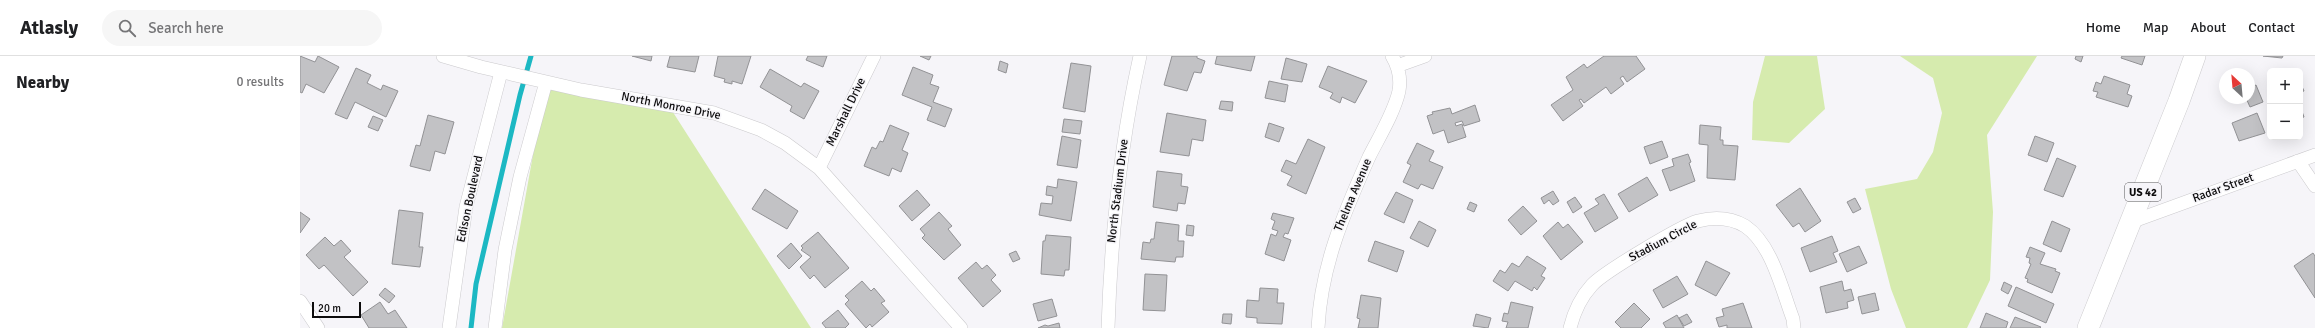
<!DOCTYPE html>
<meta charset="utf-8">
<style>
:root{--surface:#fff;--page:#f6f6f6;--text:#202124;--muted:#757577;--line:#e0e0e0}
body{margin:0;font-family:Signika,sans-serif;background:var(--page);color:var(--text)}
.controls{position:absolute;right:12px;top:12px;display:grid;overflow:hidden;border-radius:6px;box-shadow:0 4px 16px #0002}
.controls button{width:36px;height:36px;display:grid;place-items:center;padding:0;border:0;border-bottom:1px solid var(--line);background:var(--surface);color:var(--text);font:20px sans-serif}
.compass{position:absolute;left:1919px;top:12px;width:36px;height:36px;border-radius:50%;background:var(--surface);box-shadow:0 4px 16px #0002;rotate:334deg}
.scale{position:absolute;left:12px;bottom:10px;width:49px;box-sizing:border-box;padding-left:4px;border:2px solid #0d0c0d;border-top:0;font-size:11px;line-height:14px;white-space:nowrap;color:#0d0c0d;-webkit-text-stroke:3px #f6f5f9;paint-order:stroke}
.list{margin:0;padding:0;list-style:none}
h2{display:flex;justify-content:space-between;align-items:center;height:52px;margin:0;padding:0 16px;font-size:17px}
h2 small{font-size:13px;font-weight:400;color:var(--muted)}
.icon{flex:none;width:22px;height:22px;fill:none;stroke:currentColor;stroke-width:2;stroke-linecap:round;stroke-linejoin:round}
.map{position:relative;flex:none;width:2015px;height:272px;overflow:hidden}
header{display:flex;align-items:center;gap:24px;box-sizing:border-box;height:56px;padding:0 20px;background:var(--surface);border-bottom:1px solid var(--line)}
header strong{font-size:19px}
nav{display:flex;gap:22px;margin-inline-start:auto;font-size:14px}
.search{width:280px;height:36px;background:var(--page);display:flex;align-items:center;gap:10px;box-sizing:border-box;padding:0 14px;border-radius:22px;color:var(--muted);font-size:15px}
main{display:flex}
aside{flex:1;background:var(--surface)}
.map>svg:first-child{display:block}
.green{fill:#d6ebae}
.lines{fill:none;stroke-linecap:round;stroke-linejoin:round}
.stream{stroke:#1cb8c3;stroke-width:5}
.building{fill:#c2c2c5;stroke:#929295}
.minor-casing{stroke:#cbcacd;stroke-width:14}
.primary-casing{stroke:#cbcacd;stroke-width:22}
.minor{stroke:#fff;stroke-width:13}
.primary{stroke:#fff;stroke-width:21}
.labels{text-anchor:middle;dominant-baseline:central;stroke-width:3;stroke-linejoin:round;paint-order:stroke}
.shield{fill:#f6f5f9;stroke:#535254;stroke-width:1}
.shield-label{font-size:11px;font-weight:bold;fill:#0d0c0d}
.street-label{font-size:12px;fill:#0d0c0d;stroke:#f6f5f9}
</style>
<header>
<strong>Atlasly</strong>
<div class="search"><svg class="icon" aria-label="search" viewBox="0 0 24 24"><circle cx="10" cy="10" r="6"/><path d="M15 15l6 6"/></svg>Search here</div>
<nav><a>Home</a><a>Map</a><a>About</a><a>Contact</a></nav>
</header>
<main>
<aside>
<h2>Nearby<small>0 results</small></h2>
<ul class="list">
</ul>
</aside>
<div class="map">
<svg width="2015" height="272" viewBox="0 0 2015 272">
<rect width="100%" height="100%" fill="#f6f5f9"/>
<!-- green -->
<path class="green" d="M1465,0H1517L1525,53L1489,87L1452,84L1453,46Z
M1600,0H1737L1687,79L1693,156L1690,224L1667,272H1606L1591,233L1565,133L1617,123L1633,96L1642,57L1633,22Z
M246,26L369,50L511,272H202Z"/>
<g class="lines">
<!-- stream -->
<path class="stream" d="M171,272L176,228L220,39L231,0"/>
</g>
<!-- building -->
<path class="building" d="M0,0L15,6L18,0L39,11L24,37L6,28L2,37L0,36Z
M332,0H352L351,5Z
M370,0H399L395,16L367,11Z
M418,0H451L442,28L432,25V28L424,26L425,23L414,20Z
M508,0H527L523,11L506,4Z
M620,0H631L629,4Z
M872,0H897V2L905,5L901,17L894,16L887,35L864,29Z
M917,0H955L951,15L915,8Z
M1304,0H1336L1345,13L1327,26L1323,20L1320,22L1324,28L1311,38L1306,31L1284,47L1281,43L1279,44L1283,50L1263,65L1251,49L1273,34L1266,21L1284,8L1287,12Z
M1776,0H1783L1781,6L1775,3Z
M1822,0H1845L1842,9L1821,2Z
M1963,0H1983L1982,2Z
M986,2L1007,8L1002,26L981,23Z
M700,5L708,8L706,17L698,14Z
M771,7L791,10L785,56L763,52Z
M1028,10L1067,25L1055,47L1042,41L1040,47L1030,42L1033,37L1019,31Z
M613,11L633,19L630,28L639,31L633,46L652,53L645,71L627,64L632,51L602,39Z
M56,12L71,19L67,27L81,34L83,29L98,35L86,61L55,46L47,63L35,58Z
M470,13L501,31L504,27L519,35L504,63L490,55L492,50L460,31Z
M1804,20L1830,29L1827,38L1832,40L1828,51L1796,41L1798,36L1793,35L1796,26L1801,28Z
M969,25L988,29L985,46L965,42Z
M2000,26L2004,35L2000,36Z
M1956,29L1963,46L1950,51L1946,42H1949V32Z
M921,45L933,46L932,55L919,53Z
M1175,49L1180,65L1164,70L1162,65L1155,67L1156,70L1162,68L1166,81L1148,87L1144,74L1133,78L1127,60L1133,58L1132,56L1150,52L1152,58Z
M2000,50L2004,61L2000,62Z
M867,57L906,64L903,85L892,83L889,100L860,96Z
M1957,57L1965,77L1939,85L1932,67Z
M128,59L154,66L145,98L135,95L130,115L110,110L116,89L120,90Z
M73,60L83,64L78,75L68,71Z
M764,63L782,65L780,78L762,76Z
M969,67L984,72L979,86L965,81Z
M590,69L609,77L602,94L608,97L601,116L592,112L589,120L564,110L572,91L576,93L580,85L583,86Z
M1400,69L1421,71L1420,84H1423V89L1438,90L1435,124L1407,122L1408,89L1399,88Z
M762,80L781,84L777,112L757,109Z
M1735,80L1754,87L1747,106L1728,99Z
M1008,83L1025,91L1006,138L987,129L992,120L981,115L986,104L996,108Z
M1362,85L1368,101L1350,108L1344,91Z
M1117,87L1134,95L1129,105L1143,111L1133,133L1121,128L1118,133L1103,126L1111,109L1107,107Z
M1388,98L1391,106L1389,107L1395,125L1370,135L1362,114L1374,110L1372,103Z
M1757,102L1776,110L1763,141L1744,134Z
M857,115L882,118L881,130L888,131L885,148L878,147L877,155L853,151Z
M1347,121L1358,139L1329,156L1318,138Z
M758,123L777,126L771,165L739,159L741,147L752,148L753,140L746,139L747,130L757,132Z
M1500,132L1521,165L1505,176L1499,167L1493,171L1476,149Z
M465,133L498,155L487,173L452,153Z
M617,134L630,149L612,165L599,150Z
M1253,135L1259,145L1253,149L1249,144L1244,148L1241,142Z
M1096,136L1113,144L1104,167L1084,158Z
M1304,138L1318,162L1295,176L1284,157L1299,148L1295,143Z
M1275,141L1282,151L1273,157L1267,146Z
M1555,142L1561,153L1553,157L1547,146Z
M1170,146L1177,149L1174,156L1167,153Z
M1223,150L1237,165L1221,179L1208,164Z
M99,154L123,157L119,191H123L120,211L92,208Z
M0,156L10,163L0,177Z
M639,156L652,170L648,173L661,189L644,204L622,182L625,179L620,173Z
M973,157L994,162L988,178L985,177L983,181L991,184L984,205L965,198L971,178L976,180L978,175L972,173L975,165L971,163Z
M1119,165L1136,174L1128,191L1110,182Z
M1752,165L1770,173L1761,196L1743,188Z
M856,166L879,169L878,185H884L883,201H876L875,206L841,203L843,186L850,187L851,183H854Z
M1258,166L1263,172L1268,168L1283,186L1261,204L1243,180Z
M887,169L894,170L893,180L886,179Z
M518,176L549,212L525,232L514,219L510,223L500,211L511,201L501,194L503,192L501,190Z
M746,179L771,181L769,214H765L764,220L741,218L743,185H745Z
M1532,180L1538,195L1533,197L1537,206L1510,216L1501,192Z
M25,181L34,190L41,184L51,195L44,201L68,226L53,240L24,209L19,213L6,199Z
M1075,185L1104,195L1097,216L1068,205Z
M491,187L502,200L489,213L477,200Z
M1559,190L1567,207L1547,216L1539,198Z
M1730,191L1745,197L1740,208L1756,213L1755,215L1760,217L1752,237L1727,226L1728,223L1725,222L1731,208L1729,207L1730,202L1726,201Z
M716,195L720,203L713,206L709,198Z
M2013,197L2015,200V242L1994,210Z
M1227,200L1246,212L1241,220L1245,222L1237,234L1234,231L1232,235L1215,225L1208,235L1193,225L1200,214L1205,217L1212,207L1219,211Z
M1406,205L1430,217L1416,240L1395,229Z
M676,206L682,213L687,209L696,219L691,224L701,235L683,251L658,222Z
M845,218L867,219L865,255L843,254Z
M1377,220L1388,238L1363,252L1353,234Z
M562,225L571,235L574,232L585,245L581,247L589,256L572,271L570,268L566,272L545,248L549,244L545,240Z
M1542,225L1544,235L1551,233L1554,244L1547,246L1548,252L1526,257L1520,231Z
M1704,226L1712,230L1708,238L1701,234Z
M1716,231L1754,248L1746,267L1708,250Z
M85,232L95,240L89,247L79,239Z
M960,232L978,233L977,247H984L982,268L957,267V262L946,261L947,244L959,245Z
M1575,237L1579,254L1562,258L1558,241Z
M1061,239L1081,242L1078,272H1058L1060,263L1057,262Z
M752,243L757,260L738,265L733,248Z
M80,246L88,258L95,254L107,272H69L61,259Z
M1211,246L1233,251L1228,272H1206L1208,266L1202,265L1204,257L1208,258Z
M1334,247L1350,263L1341,272H1321L1315,266Z
M1443,247L1452,272H1427V269L1419,271L1416,262L1424,260L1422,253Z
M538,254L549,268L545,272H526L522,267Z
M1686,257L1708,266L1706,272H1680Z
M923,258H932L931,268L922,267Z
M1176,258L1191,262L1188,272L1173,270Z
M1387,258L1392,266L1384,270L1379,262Z
M1377,259L1384,272H1366L1363,267Z
M1715,261L1741,271L1740,272H1710Z
M759,267L760,272H738L745,269L748,270Z"/>
<g class="lines">
<!-- minor casing -->
<g class="minor-casing">
<path id="minor" d="M143,0L181,11L281,34L414,57L461,74L485,87L519,112L661,272
M1097,10L1125,0
M1998,105L2015,130
M519,112L574,0
M1831,166L2015,99
M0,245L18,272
M149,272L166,151L201,16
M195,272L205,194L220,121L246,26
M808,272C811,181 820,89 840,0
M1018,272C1021,210 1044,157 1069,101C1079,81 1094,57 1099,35C1101,23 1098,10 1092,0
M1270,272C1274,256 1280,242 1292,229C1304,216 1381,170 1398,165C1414,161 1431,162 1445,170C1472,188 1482,234 1493,263L1494,272"/>
</g>
<!-- primary casing -->
<g class="primary-casing">
<path id="primary" d="M1788,272L1879,45L1895,0"/>
</g>
<!-- minor -->
<use href="#minor" class="minor"/>
<!-- primary -->
<use href="#primary" class="primary"/>
</g>
<g class="labels">
<!-- shield labels -->
<rect class="shield" x="1825" y="127" width="36" height="18" rx="3"/>
<g class="shield-label">
<text x="1843" y="136">US 42</text>
</g>
<!-- street labels -->
<g class="street-label">
<text transform="translate(371 50) rotate(11)">North Monroe Drive</text>
<text transform="translate(546 56) rotate(-64)">Marshall Drive</text>
<text transform="translate(1923 132) rotate(-20)">Radar Street</text>
<text transform="translate(818 135) rotate(-83)">North Stadium Drive</text>
<text transform="translate(1053 139) rotate(-67)">Thelma Avenue</text>
<text transform="translate(170 143) rotate(-78)">Edison Boulevard</text>
<text transform="translate(1363 185) rotate(-28)">Stadium Circle</text>
</g>
</g>
</svg>
<div class="controls">
<button>+</button>
<button>−</button>
</div>
<svg class="compass" viewBox="-18 -18 36 36"><path d="M0-13l5 13h-10z" fill="#e53935"/><path d="M0 13l5-13h-10z" fill="#757577"/></svg>
<div class="scale">20 m</div>
</div>
</main>
